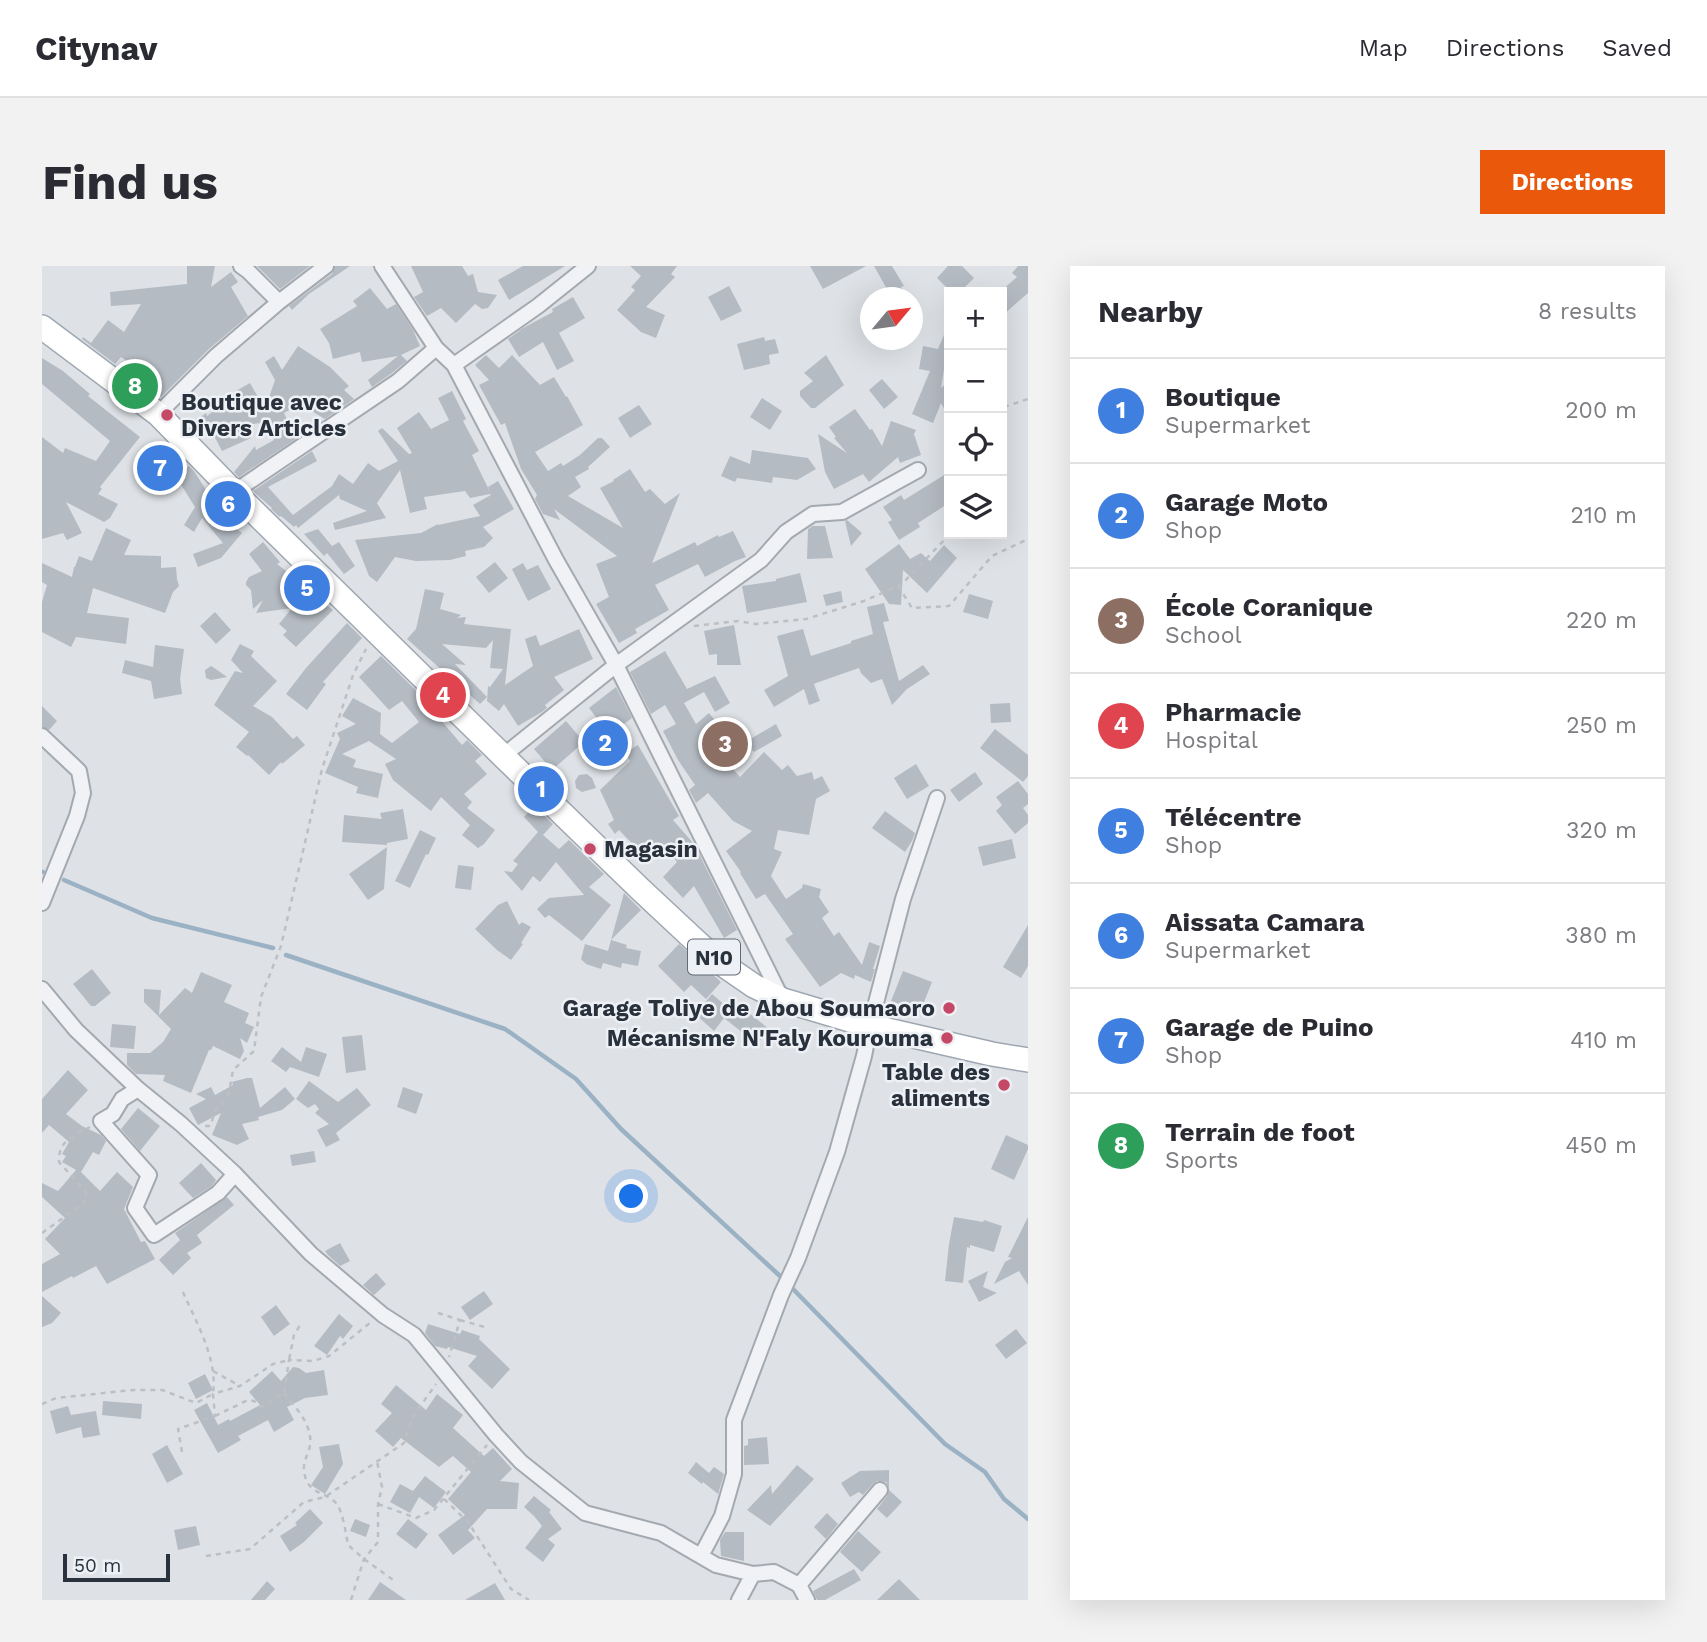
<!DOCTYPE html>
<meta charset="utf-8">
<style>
:root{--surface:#fff;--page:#f2f2f3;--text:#2b2b33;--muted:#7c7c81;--line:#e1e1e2;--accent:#ea580c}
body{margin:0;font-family:"Work Sans",sans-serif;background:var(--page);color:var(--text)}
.controls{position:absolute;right:21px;top:21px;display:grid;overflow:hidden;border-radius:0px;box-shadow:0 7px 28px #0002}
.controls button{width:63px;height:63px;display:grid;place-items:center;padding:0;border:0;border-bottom:2px solid var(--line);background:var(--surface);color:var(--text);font:35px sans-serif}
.compass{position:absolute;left:818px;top:21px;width:63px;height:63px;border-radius:50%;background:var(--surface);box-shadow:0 7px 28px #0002;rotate:61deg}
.scale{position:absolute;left:21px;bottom:18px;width:107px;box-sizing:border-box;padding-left:7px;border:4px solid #28313c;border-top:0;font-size:19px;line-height:24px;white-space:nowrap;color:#28313c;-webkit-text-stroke:5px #edf0f4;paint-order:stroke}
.you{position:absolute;left:590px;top:931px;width:24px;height:24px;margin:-18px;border:5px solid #fff;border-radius:50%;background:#1a73e8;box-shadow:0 0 0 10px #1a73e833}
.badge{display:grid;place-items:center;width:46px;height:46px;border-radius:50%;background:var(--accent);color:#fff;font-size:23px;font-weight:700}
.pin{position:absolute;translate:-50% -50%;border:4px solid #fff;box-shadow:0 2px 7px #0006}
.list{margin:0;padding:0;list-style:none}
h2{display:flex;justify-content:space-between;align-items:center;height:91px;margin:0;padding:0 28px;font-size:30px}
h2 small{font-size:23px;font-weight:400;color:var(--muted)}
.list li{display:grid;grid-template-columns:46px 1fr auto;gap:21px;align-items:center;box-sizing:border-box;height:105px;padding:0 28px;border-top:2px solid var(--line)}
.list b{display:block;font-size:26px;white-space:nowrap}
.list p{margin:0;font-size:23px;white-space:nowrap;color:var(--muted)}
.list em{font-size:23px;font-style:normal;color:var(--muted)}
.icon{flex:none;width:38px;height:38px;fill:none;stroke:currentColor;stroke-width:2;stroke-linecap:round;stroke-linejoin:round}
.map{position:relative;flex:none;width:986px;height:1334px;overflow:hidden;border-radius:0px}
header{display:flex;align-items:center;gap:42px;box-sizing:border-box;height:98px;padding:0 35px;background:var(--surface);border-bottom:2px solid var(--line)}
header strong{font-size:33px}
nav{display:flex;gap:38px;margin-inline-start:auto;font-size:24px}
.intro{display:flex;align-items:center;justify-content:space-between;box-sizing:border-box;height:168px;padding:0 42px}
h1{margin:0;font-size:49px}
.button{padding:18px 32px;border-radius:0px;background:var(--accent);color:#fff;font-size:24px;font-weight:700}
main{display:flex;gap:42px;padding:0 42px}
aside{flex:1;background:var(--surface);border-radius:0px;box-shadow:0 7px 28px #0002}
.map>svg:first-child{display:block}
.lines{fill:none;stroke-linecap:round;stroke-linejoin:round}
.stream{stroke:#9ab2c4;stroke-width:4.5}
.building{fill:#b5bbc3}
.minor-casing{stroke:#a4a9b0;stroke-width:18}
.primary-casing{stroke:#9ea7b1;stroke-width:26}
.path{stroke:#bcc0c5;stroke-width:2.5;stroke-dasharray:5 5;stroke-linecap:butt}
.minor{stroke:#f0f2f5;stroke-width:14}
.primary{stroke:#fff;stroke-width:23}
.poi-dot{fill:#c54966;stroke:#edf0f4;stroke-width:2.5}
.labels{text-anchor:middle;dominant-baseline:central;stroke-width:5;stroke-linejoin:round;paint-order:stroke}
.shield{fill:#edf0f4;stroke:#636a73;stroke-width:2}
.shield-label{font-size:21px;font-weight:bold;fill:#28313c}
.poi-label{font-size:23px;font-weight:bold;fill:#28313c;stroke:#edf0f4;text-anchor:end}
</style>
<header>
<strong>Citynav</strong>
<nav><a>Map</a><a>Directions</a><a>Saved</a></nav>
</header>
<div class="intro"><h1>Find us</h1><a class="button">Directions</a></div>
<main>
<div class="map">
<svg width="986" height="1334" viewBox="0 0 986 1334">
<rect width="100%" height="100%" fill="#dee2e6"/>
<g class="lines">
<!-- stream -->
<path class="stream" d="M0,606H1
M22,614L110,652L231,682
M244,689L463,763L534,813L579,863L738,1010
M750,1022L903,1178L943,1206L962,1233L986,1253"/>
</g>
<!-- building -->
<path class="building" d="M145,0H173L169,21L189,6L196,16L189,21L206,50L167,83L119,131L102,120L109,111L79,91L73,98L40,73L41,71L49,77L66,54L82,66L99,38L69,40L68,26L145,18Z
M215,0H268L238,23Z
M293,0H308L267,28L250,44L247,40L290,8Z
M369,0H420L426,10L431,8L436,26L455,29L446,42L440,43L433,38L414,57L399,42L385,50L372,31L381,26Z
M481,0H523L467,34L456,14Z
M588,0H635L629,8L633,11L604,41L623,49L614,72L599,66L575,44L593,24L589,21L599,10Z
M768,0H824L781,23Z
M832,0H850L862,20L859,21L865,32H850Z
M906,0H920L932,12L918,26H909L895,12Z
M976,0H986V27L960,50V24L975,11L970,7Z
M687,20L700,45L679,55L666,31Z
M328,22L345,43L354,38L371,64L378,80L359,89L365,95L350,107L330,121L326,114L356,90L320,96L318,86L291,93L287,77L278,63L315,40L311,35Z
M531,31L543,52L517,67L532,95L515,104L501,76L477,91L466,73L481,62L511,46L510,43Z
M904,64L907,65L905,84L907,85V88L904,91L899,122L907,115V152L899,137L891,157L870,148L888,105L877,103L881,80L896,83Z
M722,71L723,75L733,73L737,87L727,89L728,98L702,104L695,78Z
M256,80L288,101L307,120L302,124L312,133L283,153L258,138L242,147L253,171L279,156L197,211L192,206L213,180L214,184L232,174L226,157L203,158L209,172L180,185L169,164L165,168L154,155L164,147L165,150L195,127L194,125L208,117L223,143L233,114L223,96L232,90L240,104Z
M444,89L457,102L470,89L498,119L512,111L524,131L525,130L541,159L493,186L506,205L519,197L521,200L538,189L556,172H560L568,181L546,201L547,203L533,211L539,221L526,230L581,262L558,222L572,215L571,214L588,203L603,226L608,223L623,238L638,227L610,297L653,276L655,280L676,269L677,271L691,265L704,291L693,295L663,311L656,298L613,319L627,344L593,363L595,367L577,377L554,338L567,331L554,298L575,290L512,243L518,254L501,248L493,233L495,229L479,203L463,157L459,159L437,119L447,114L433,99Z
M784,89L802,119L773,142H769L758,130V125L771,115L762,107Z
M0,92L21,105L48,128L46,130L98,171L58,221L60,223L56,228L76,238L68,252L62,256L24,236L40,267L25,274L21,267L0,273V171L21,187L23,182L54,195L68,175L0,118Z
M840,113L856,131L842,143L827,124Z
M410,125L424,153L421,155L437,185L430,189L448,226L446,221L456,215L472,243L441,261L451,272L442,281L423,285L424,290L408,294L374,295L353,291L335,316L327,310L313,274L379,267L396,258V259L438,250L431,239L449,229L448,228L428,232L423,225L382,231L385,243L368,247L358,204L335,237L344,252L293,264L291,257L325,245L298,233L297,229L256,262L254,259L252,261L239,250L238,251L229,243L230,242L211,225L270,185L275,195L226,221L251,249L290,220L297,208L311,218L326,197L337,205L356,195L336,165L340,162L367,188L370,187L355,162L377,146L389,163L407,154L396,132Z
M720,132L740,145L728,164L708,151Z
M597,139L610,158L588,172L576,152Z
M813,143L828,164L830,163L840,180L849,155L874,164L872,168L879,189L858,197L856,191L827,216L821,208L792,223L783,206L776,168L805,187L792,172L794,171L787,161Z
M710,184L766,192L774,203L755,214L731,211L730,217L695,212L693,216L679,210L688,190L708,198Z
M119,185L136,206L118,222L100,201Z
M147,200L152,205L176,243L178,241L193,258L191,260L200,267L179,292L156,301L151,288L181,277L160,252L152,266L142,259L153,241L133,209Z
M907,206V237L876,257L878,261L857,274L846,256L850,254L841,241L859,229L862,234Z
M805,254L820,267L809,280L803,255Z
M771,260H783L791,292L765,293L766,263Z
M64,262L89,274L82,289L119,290V302L134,301L135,313L137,320L131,326L123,347L51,322L45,347L87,352L84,378L34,371L29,381L0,366V336L5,319L0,316V297L30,311L32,301H33L37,290L50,295Z
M276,263L290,280L297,276L313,300L302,308L285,287L282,290L262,268Z
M221,276L238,296L235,298L271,326L270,328L291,344L254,381L241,369L245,365L237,358L250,342L214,347L221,334L211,343L209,324L204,319V316L207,311L220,305L207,288Z
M857,278L868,293L879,287L888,295L902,279L915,292L885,327L861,304L859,339L847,338L823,303Z
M453,296L466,312L447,327L434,311Z
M481,297L485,304L496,299L509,323L486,335L470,303Z
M758,307L765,336L705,347L700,320L734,315V313Z
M383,323L402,327L398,343L419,349L415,352L424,351L422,358L469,363L463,419L491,400L483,373L494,369L498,380L537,363L551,393L512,411L522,424L503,439L505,442L500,446L476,460L462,438L457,445L445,435L446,420L448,421L461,403L448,402L451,374L444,382L400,378L424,399L413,398L445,431L438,438L365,373L374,363Z
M799,325L801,336L784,340L781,329Z
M927,328L951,335L946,353L921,346Z
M842,337L847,355L841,356L857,415L881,399L888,408L865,423L850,439L840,413L829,417L819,407L817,402L774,417L772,418L778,435L767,439L762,423L732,441L722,424L746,410L735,370L761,363L769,390L809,377V375L831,368L825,341Z
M173,346L189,364L174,378L158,360Z
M305,357L320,372L281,416L284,418L265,444L244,428L264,402Z
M692,359L699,399H675V388L667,389L662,365Z
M198,378L212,385L209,390L235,415L211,440L230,451L251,473L255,470L263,479L240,498L239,496L227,509L206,489L205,490L194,481L207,466L172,439L193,405L201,407L189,394Z
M113,379L142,383L138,413L140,428L112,433L109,415L80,407L83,394L111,401Z
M623,385L645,423L673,410L688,437L673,446L662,426L642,437L654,458L667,447L684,468L670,480L698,511L722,486L740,504L746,499L755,510L770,506L772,514L780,510L788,525L774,533L767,569L736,564L732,583L740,586L729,610L744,633L760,622L761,618L779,623L777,631L787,646L780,652L792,670L797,666L820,699L827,676L838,680L831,703H833L829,716L813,709L812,713L799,707L778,721L743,673L751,668L723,628L714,633L698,607L699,606L684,585L710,565L691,555L666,527L654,537L652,533L647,524L653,519L636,494L621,465L634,458L623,439L609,448L588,406Z
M339,390L400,450L397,452L420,479L425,474L440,489L433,495L445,508L422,528L430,536L425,542L453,564L442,578L436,582L420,569L428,559L399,531L389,545L351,514L343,498L354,493L327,475L300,488L314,494L311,501L341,508L336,532L314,527L316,521L283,507L298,473L295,467L314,458L300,450L311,432L339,447L338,468L350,477L377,456L360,435L347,444L317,411Z
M169,400L171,401L185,411L169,414L164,412L163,404Z
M574,421L590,452L571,466L567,460L563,463L547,442Z
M968,437L969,456L949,457L948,438Z
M0,440L15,455L7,464L0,461Z
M524,455L542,476L510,504L492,483Z
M734,458L740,470L712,486L703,476Z
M953,463L986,489V510L981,516L938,482Z
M596,479L637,550L631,554L652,578L695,664L682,672L652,620L641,632L621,611L635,596L621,579L605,593L577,564L573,568L566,558L572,554L558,524L588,495L583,487Z
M874,498L887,520L865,533L852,512Z
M933,506L941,518L917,536L908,524Z
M545,508L550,512L554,522L540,526L534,522L533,515L537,509Z
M976,515L986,528V538L981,542L986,549V557L973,568L954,545L960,539L954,531Z
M492,540L511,558L501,569L517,583L527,574L562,608L547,621L569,639L540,675L507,649L503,652L495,643L507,632L542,629L514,596L498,616L491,610L480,625L462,605L470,606L476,598L471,595L496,566L482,551Z
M361,543L366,573L345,577V579L300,576L302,549L340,553L338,547Z
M843,545L873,567L870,575L863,586L830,562Z
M378,564L394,572L386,589L384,588L368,622L353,615Z
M970,573L974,592L941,600L936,581Z
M345,581L342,623L326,634L307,608Z
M416,599L432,601L429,624L413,622Z
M582,627L599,644L569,674Z
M465,635L477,659L480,656L489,661L479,677L481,678L469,694L455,684L433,663L456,639Z
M986,659V700L979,712L961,701Z
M569,674L585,679L584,682L599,685L596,700L580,697L579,702L561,697L559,703L544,698L539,693L543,678L566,685Z
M637,678L679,716L664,733L649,719L642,726L616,700Z
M50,703L69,727L53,740H49L31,718Z
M861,705L890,716L878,746L849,735Z
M159,706L190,719L182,736L207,747L203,757L212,761L205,777L198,772L202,785L198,793L171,780L169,784H167L149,827L121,815L123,809L94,808L85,799V787H108L121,776L129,763L102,736V723L119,724L117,749L143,722L150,727Z
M670,728L691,746L697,739L727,763L715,778L682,752L672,765L653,748Z
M70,758L94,760L92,783L68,781Z
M320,769L324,804L304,807L300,771Z
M240,781L259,796L264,781L285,788L277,811L248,801L244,806L229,795Z
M26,804L46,824L24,848L40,860L59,869L64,875L57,889L51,886L39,906L58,925L75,906L91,921L82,943L99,976L103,975L113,993L65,1018L54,1000L31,1012L30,1010L0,1026V998L18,988L3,973L23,952L0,931V917L16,925L34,904L20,896L24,890L20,888L27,876L7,859L0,867V833Z
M205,812H210L218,842L243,821L253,833L240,844L216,851L217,854L200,858L207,873L195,879L170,869L179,847L156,859L147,842L164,833L154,828L169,821L173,829L191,819L190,816Z
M267,815L296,836L315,822L329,839L294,867L298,874L284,881L275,864L287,858L273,847L277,843L273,838L266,842L254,833Z
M361,821L381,828L374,848L355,841Z
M96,842L118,860L98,885L79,863Z
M964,869L986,879V883L972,914L949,903Z
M272,885L274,896L250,900L248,889Z
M159,897L174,914L170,920L151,932L137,917Z
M185,931L192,939L155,969L160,977L145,987L149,992L131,1009L117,994L138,974L133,967Z
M912,951L941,956L942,954L960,960L952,986L928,979V982L925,981L921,1017L903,1015L907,978Z
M986,951V1019L977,1005L952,1018L963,996L970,992L966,991Z
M298,977L308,995L298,1000L286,989L283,985Z
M946,1005L941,1021L955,1027L937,1036L926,1015Z
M334,1007L344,1018L332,1029L321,1019Z
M442,1025L451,1038L428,1054L419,1041Z
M0,1030L19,1047L10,1057L0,1061Z
M234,1039L248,1058L232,1070L219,1051Z
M297,1048L311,1060L301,1073L298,1070L285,1089L272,1080Z
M386,1058L418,1068L420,1064L438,1070L437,1073L468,1103L450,1123L426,1100L435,1090L406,1081L405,1083L393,1080L383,1067Z
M974,1063L985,1077L964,1093L953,1079Z
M251,1101L257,1102L264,1107L282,1104L286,1129L263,1132L245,1141L252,1154L232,1166L226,1154L196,1170L199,1174L176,1187L152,1144L165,1137L176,1159L187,1153L188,1155L218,1139L207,1126L230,1105L239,1115Z
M163,1108L171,1124L154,1133L146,1117Z
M354,1119L384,1144L395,1128L421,1149L411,1162L442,1190L451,1182L470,1203L458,1215L477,1217L475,1243H445L426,1264L433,1272L411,1289L396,1269L423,1249L406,1233L429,1206L411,1190L397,1201L359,1172L351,1181L333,1165L350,1147L339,1138Z
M61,1135L100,1138L99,1153L60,1149Z
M26,1140L29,1149L54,1145L58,1169L41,1172L39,1161L14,1168L8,1145Z
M725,1171L727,1198L702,1199V1180L706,1179V1173Z
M297,1178L301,1198L283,1228L269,1219L281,1201L277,1181Z
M125,1179L141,1208L125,1217L110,1188Z
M654,1196L667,1207L672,1201L682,1208L676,1228L661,1216L660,1218L646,1207Z
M755,1199L772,1213L728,1260L705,1244L729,1219L730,1228Z
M847,1204V1222L844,1216L835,1215L831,1218L821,1229L817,1226L808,1231L799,1217L818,1205Z
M383,1210L404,1226L392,1242L377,1231L368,1247L348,1236L358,1218L371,1225Z
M847,1224L860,1236L845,1252L835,1243L845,1230Z
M492,1230L509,1244L507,1246L520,1263L506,1273L513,1279L501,1296L483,1282L500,1260L492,1250L482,1241Z
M268,1243L281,1257L262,1276L248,1286L238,1270L255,1259L253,1257Z
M785,1247L796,1258L784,1273L772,1261Z
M313,1253L328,1259L324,1271L308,1265Z
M366,1253L386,1268L374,1283L354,1268Z
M154,1260L158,1279L136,1284L132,1264Z
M816,1265L839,1286L820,1306L798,1286Z
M683,1266H702V1295L679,1290L678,1274Z
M812,1303L819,1314L783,1334H775L771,1325Z
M857,1313L878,1334H835Z
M225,1315L233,1323L223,1334H209Z
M338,1316L364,1334H326Z
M453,1317L463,1334H423Z"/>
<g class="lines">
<!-- minor casing -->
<g class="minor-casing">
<path id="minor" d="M199,0L206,5L237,36
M340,0L394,82L412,99L514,294L574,399L740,733
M412,99L496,40L546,0
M116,148L174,90L237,36L284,0
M192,226L356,115L394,82
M0,470L37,505L41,527L35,550L0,637
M461,490L574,399L719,294L744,266L771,248L800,246L876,204
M0,723L34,764L96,823L139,858L193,908L269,988L341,1049L372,1069L454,1169L479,1196L543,1247L619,1267L674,1299L711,1308L732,1306L757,1319L765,1334
M96,823L80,833L71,848L59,855L107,909L93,942L112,969L176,927L193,908
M659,1290L680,1250L692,1208V1154L739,1029L756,992L795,886L822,790L828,760L861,633L895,532
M757,1319L838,1224
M697,1334L711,1308"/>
</g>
<!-- primary casing -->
<g class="primary-casing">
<path id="primary" d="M0,61L116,148L192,226L461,490L598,623L658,679L683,700L712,720L741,734L828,760L950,788L986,794"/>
</g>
<!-- path -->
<path class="path" d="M962,141L986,133
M856,320L870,342L907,340L950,290L986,273
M652,360L696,355L714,358L764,353L822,335L859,319L907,269
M163,860H168L174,844L187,827L191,804L212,785L219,731L239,680L280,503L311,409L324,383
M0,967L42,937L44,926L17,896C16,875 31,870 48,861
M396,1047L418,1054L407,1091
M418,1054L446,1062
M171,1105L198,1120
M242,1127C253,1141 271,1159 268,1179C267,1190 259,1195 263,1210C267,1228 284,1226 294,1237C301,1245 304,1269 306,1279L322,1293L354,1316
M0,1138L14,1132L91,1124H120L154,1137L171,1128C176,1093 154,1056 140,1024
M173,1150L206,1134L212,1135L220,1141L242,1127L247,1094L271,1095L287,1090L329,1056
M140,1186L136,1163L173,1150L171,1128L198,1120L231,1098L247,1094L252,1069L260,1056
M402,1233L426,1256L469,1323L487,1334
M336,1238L374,1252L392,1244L445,1179
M164,1290L208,1283L262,1236L283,1231L362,1177L370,1152L394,1118
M309,1334L322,1293L336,1276V1238L340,1221L335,1195"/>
<!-- minor -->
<use href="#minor" class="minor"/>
<!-- primary -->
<use href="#primary" class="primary"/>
</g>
<!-- markers -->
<g class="poi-dot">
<circle cx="125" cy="149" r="7"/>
<circle cx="548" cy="583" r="7"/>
<circle cx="907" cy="742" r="7"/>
<circle cx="905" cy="772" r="7"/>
<circle cx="962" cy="819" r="7"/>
</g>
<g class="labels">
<!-- shield labels -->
<rect class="shield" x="646" y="673.5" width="52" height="35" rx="5"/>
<g class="shield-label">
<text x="672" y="691">N10</text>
</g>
<!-- poi labels -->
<g class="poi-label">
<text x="139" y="136" text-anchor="start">Boutique avec<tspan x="139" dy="26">Divers Articles</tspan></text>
<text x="562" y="583" text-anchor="start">Magasin</text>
<text x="893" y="742">Garage Toliye de Abou Soumaoro</text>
<text x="891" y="772">Mécanisme N'Faly Kourouma</text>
<text x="948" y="806">Table des<tspan x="948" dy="26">aliments</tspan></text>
</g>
</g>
</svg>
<div class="controls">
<button>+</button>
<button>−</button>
<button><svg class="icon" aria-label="locate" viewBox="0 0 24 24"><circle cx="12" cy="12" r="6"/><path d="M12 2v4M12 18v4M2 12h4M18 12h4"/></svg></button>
<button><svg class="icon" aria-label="layers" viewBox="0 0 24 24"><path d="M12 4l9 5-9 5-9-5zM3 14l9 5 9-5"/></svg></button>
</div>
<svg class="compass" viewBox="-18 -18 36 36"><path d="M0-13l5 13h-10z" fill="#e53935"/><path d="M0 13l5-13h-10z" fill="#7c7c81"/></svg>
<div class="scale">50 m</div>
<div class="you"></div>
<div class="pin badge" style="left:499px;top:523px;background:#3f7fe0">1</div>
<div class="pin badge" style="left:563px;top:477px;background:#3f7fe0">2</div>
<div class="pin badge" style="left:683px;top:478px;background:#8d6e63">3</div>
<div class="pin badge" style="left:401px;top:429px;background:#e0444e">4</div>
<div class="pin badge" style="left:265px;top:322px;background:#3f7fe0">5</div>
<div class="pin badge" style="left:186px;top:238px;background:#3f7fe0">6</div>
<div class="pin badge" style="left:118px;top:202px;background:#3f7fe0">7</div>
<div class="pin badge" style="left:93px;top:120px;background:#2e9e5b">8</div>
</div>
<aside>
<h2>Nearby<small>8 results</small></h2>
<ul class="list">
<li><span class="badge" style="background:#3f7fe0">1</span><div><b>Boutique</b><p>Supermarket</p></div><em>200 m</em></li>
<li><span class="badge" style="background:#3f7fe0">2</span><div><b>Garage Moto</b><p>Shop</p></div><em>210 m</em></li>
<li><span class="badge" style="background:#8d6e63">3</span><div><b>École Coranique</b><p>School</p></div><em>220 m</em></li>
<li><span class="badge" style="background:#e0444e">4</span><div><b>Pharmacie</b><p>Hospital</p></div><em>250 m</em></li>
<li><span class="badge" style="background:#3f7fe0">5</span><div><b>Télécentre</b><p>Shop</p></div><em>320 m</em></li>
<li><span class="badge" style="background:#3f7fe0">6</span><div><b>Aissata Camara</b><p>Supermarket</p></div><em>380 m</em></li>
<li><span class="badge" style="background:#3f7fe0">7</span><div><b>Garage de Puino</b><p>Shop</p></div><em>410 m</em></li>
<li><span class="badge" style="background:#2e9e5b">8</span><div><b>Terrain de foot</b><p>Sports</p></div><em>450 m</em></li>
</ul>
</aside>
</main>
